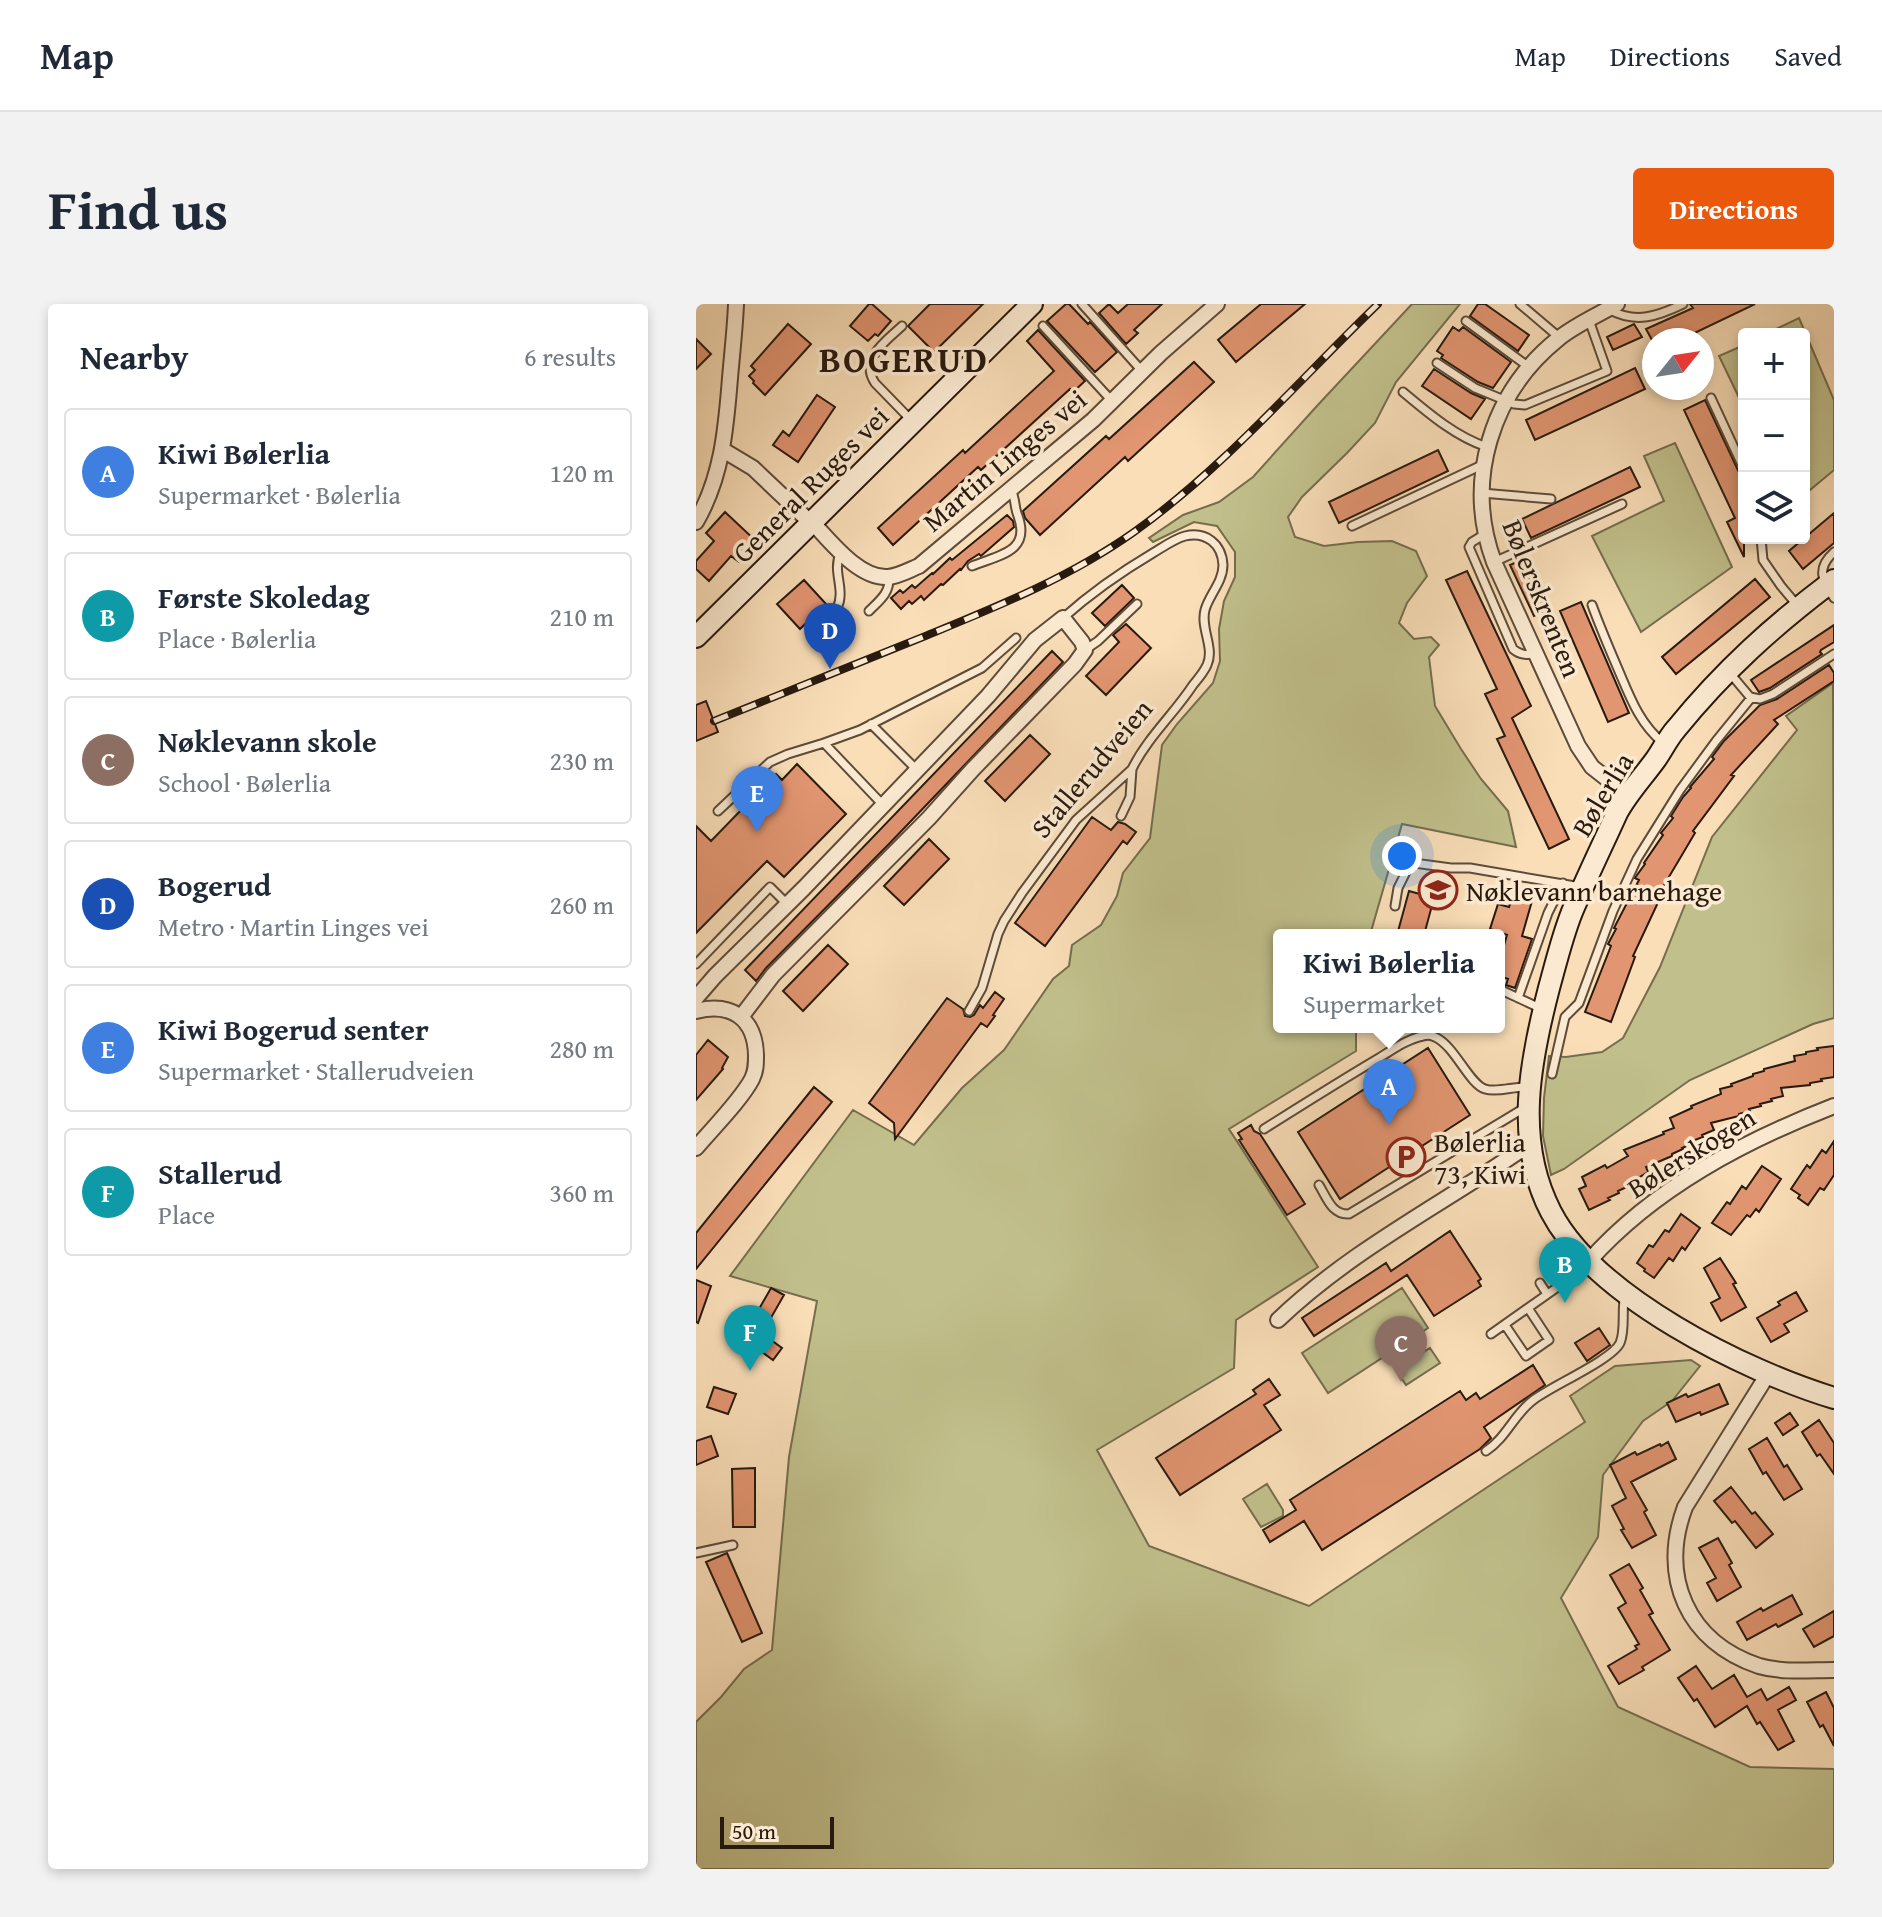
<!DOCTYPE html>
<meta charset="utf-8">
<style>
:root{--surface:#fff;--page:#f2f2f3;--text:#1f2937;--muted:#747a83;--line:#e0e1e3;--accent:#ea580c}
body{margin:0;font-family:"Gentium Book Plus",serif;background:var(--page);color:var(--text)}
.controls{position:absolute;right:24px;top:24px;display:grid;overflow:hidden;border-radius:8px;box-shadow:0 4px 12px #0003}
.controls button{width:72px;height:72px;display:grid;place-items:center;padding:0;border:0;border-bottom:2px solid var(--line);background:var(--surface);color:var(--text);font:40px sans-serif}
.compass{position:absolute;left:946px;top:24px;width:72px;height:72px;border-radius:50%;background:var(--surface);box-shadow:0 4px 12px #0003;rotate:60deg}
.scale{position:absolute;left:24px;bottom:20px;width:114px;box-sizing:border-box;padding-left:8px;border:4px solid #291a0f;border-top:0;font-size:22px;line-height:28px;white-space:nowrap;color:#291a0f;-webkit-text-stroke:6px #fbead1;paint-order:stroke}
.you{position:absolute;left:706px;top:552px;width:28px;height:28px;margin:-20px;border:6px solid #fff;border-radius:50%;background:#1a73e8;box-shadow:0 0 0 12px #1a73e833}
.badge{display:grid;place-items:center;width:52px;height:52px;border-radius:50%;background:var(--accent);color:#fff;font-size:26px;font-weight:700}
.pin{position:absolute;translate:-50% -66px;filter:drop-shadow(0 2px 4px #0008)}
.pin::after{content:'';position:absolute;top:42px;width:28px;height:24px;background:inherit;clip-path:polygon(0 0,100% 0,50% 100%)}
.popup{position:absolute;left:577px;top:625px;width:232px;height:104px;box-sizing:border-box;display:grid;place-content:center;border-radius:8px;background:var(--surface);filter:drop-shadow(0 2px 6px #0005);font-size:26px;white-space:nowrap;color:var(--muted)}
.popup b{font-size:30px;color:var(--text)}
.popup::after{content:'';position:absolute;left:50%;top:100%;margin-left:-16px;border:16px solid transparent;border-top-color:var(--surface)}
.list{margin:0;padding:0;list-style:none}
h2{display:flex;justify-content:space-between;align-items:center;height:104px;margin:0;padding:0 32px;font-size:34px}
h2 small{font-size:26px;font-weight:400;color:var(--muted)}
.list li{display:grid;grid-template-columns:52px 1fr auto;gap:24px;align-items:center;box-sizing:border-box;height:128px;margin:0 16px 16px;padding:0 16px;border:2px solid var(--line);border-radius:8px}
.list b{display:block;font-size:30px;white-space:nowrap}
.list p{margin:0;font-size:26px;white-space:nowrap;color:var(--muted)}
.list em{font-size:26px;font-style:normal;color:var(--muted)}
.icon{flex:none;width:44px;height:44px;fill:none;stroke:currentColor;stroke-width:2;stroke-linecap:round;stroke-linejoin:round}
.map{position:relative;flex:none;width:1138px;height:1565px;overflow:hidden;border-radius:8px}
header{display:flex;align-items:center;gap:48px;box-sizing:border-box;height:112px;padding:0 40px;background:var(--surface);border-bottom:2px solid var(--line)}
header strong{font-size:38px}
nav{display:flex;gap:44px;margin-inline-start:auto;font-size:28px}
.intro{display:flex;align-items:center;justify-content:space-between;box-sizing:border-box;height:192px;padding:0 48px}
h1{margin:0;font-size:56px}
.button{padding:20px 36px;border-radius:8px;background:var(--accent);color:#fff;font-size:28px;font-weight:700}
main{display:flex;gap:48px;padding:0 48px}
aside{flex:1;background:var(--surface);border-radius:8px;box-shadow:0 4px 12px #0003}
.map>svg:first-child{display:block}
.green{fill:#c1c08c;stroke:#756d4e;stroke-width:2}
.building{fill:#e19571;stroke:#291a0f;stroke-width:2}
.lines{fill:none;stroke-linecap:round;stroke-linejoin:round}
.lane-casing{stroke:#5d4b39;stroke-width:11}
.street-casing{stroke:#5d4b39;stroke-width:18}
.secondary-casing{stroke:#291a0f;stroke-width:24}
.lane{stroke:#fbead1;stroke-width:7}
.street{stroke:#fbead1;stroke-width:14}
.secondary{stroke:#fbead1;stroke-width:20}
.rail-casing{stroke:#291a0f;stroke-width:8}
.rail{stroke:#fbead1;stroke-width:5;stroke-dasharray:15;stroke-linecap:butt}
.labels{text-anchor:middle;dominant-baseline:central;stroke-width:7;stroke-linejoin:round;paint-order:stroke}
.street-label{font-size:28px;fill:#291a0f;stroke:#fbead1}
.poi-label{font-size:28px;fill:#291a0f;stroke:#fbead1;text-anchor:start}
.district-label{font-size:36px;font-weight:bold;letter-spacing:2px;fill:#291a0f;stroke:#fbead1}
</style>
<header>
<strong>Map</strong>
<nav><a>Map</a><a>Directions</a><a>Saved</a></nav>
</header>
<div class="intro"><h1>Find us</h1><a class="button">Directions</a></div>
<main>
<aside>
<h2>Nearby<small>6 results</small></h2>
<ul class="list">
<li><span class="badge" style="background:#3f7fe0">A</span><div><b>Kiwi Bølerlia</b><p>Supermarket · Bølerlia</p></div><em>120 m</em></li>
<li><span class="badge" style="background:#0f9aa8">B</span><div><b>Første Skoledag</b><p>Place · Bølerlia</p></div><em>210 m</em></li>
<li><span class="badge" style="background:#8d6e63">C</span><div><b>Nøklevann skole</b><p>School · Bølerlia</p></div><em>230 m</em></li>
<li><span class="badge" style="background:#1a4fb4">D</span><div><b>Bogerud</b><p>Metro · Martin Linges vei</p></div><em>260 m</em></li>
<li><span class="badge" style="background:#3f7fe0">E</span><div><b>Kiwi Bogerud senter</b><p>Supermarket · Stallerudveien</p></div><em>280 m</em></li>
<li><span class="badge" style="background:#0f9aa8">F</span><div><b>Stallerud</b><p>Place</p></div><em>360 m</em></li>
</ul>
</aside>
<div class="map">
<svg width="1138" height="1565" viewBox="0 0 1138 1565">
<rect width="100%" height="100%" fill="#f9deb8"/>
<filter id="stains"><feTurbulence type="fractalNoise" baseFrequency=".0025" numOctaves="4"/><feColorMatrix values="0 0 0 0 .2 0 0 0 0 .09 0 0 0 0 .02 0 0 0 .5 -.17"/></filter>
<radialGradient id="worn" r=".72"><stop offset=".6" stop-color="#630" stop-opacity="0"/><stop offset="1" stop-color="#630" stop-opacity=".3"/></radialGradient>
<!-- green -->
<path class="green" d="M716,0H764L700,78L679,119L651,149L606,193L592,213L599,233L628,242L662,238L696,237L720,247L731,272L711,299L703,319L718,335L735,333L743,341L733,353L739,402L765,445L785,475L812,507L820,543L706,520L674,631H583V723H660V747L533,825L622,963L540,1016L538,1064L401,1146L453,1242L613,1302L889,1118L874,1092L919,1062L995,1056L1004,1062L976,1097L947,1117L907,1171L902,1233L865,1294L922,1403L1054,1463L1138,1465V1565H0V1418L25,1393L48,1365L76,1346L93,1153L121,997L34,972L157,806L218,841L266,784L308,746L357,675L373,662L376,641L405,621L421,592L427,569L454,534L466,441L481,420L517,379L524,357L523,325L528,297L539,273V248L521,222L498,218L457,238L453,234L487,211L523,198L557,173L620,103Z
M1103,14L1138,96V166L1108,191V30H1070Z
M1048,41V104L1023,52Z
M979,139L1036,263L945,328L896,232L968,197L948,152Z
M1137,379L1138,714L1117,720L994,776L868,865L855,871L847,832L848,794L853,752L870,753L906,748L927,734L964,663L1016,533L1101,426L1090,412Z
M706,984L732,1024L632,1089L606,1049Z
M734,1044L744,1059L710,1081L700,1066Z
M571,1180L587,1206V1212L565,1223L547,1195Z"/>
<!-- building -->
<path class="building" d="M173,0H176L195,17L182,32L179,30L172,37L154,22Z
M234,0H287L238,48L212,22Z
M370,0H373L392,20L394,18L421,48L399,68L351,17Z
M413,0L422,9L432,0H466L438,26L442,29L430,40L403,9Z
M565,0H609L540,58L522,36Z
M782,0H789L833,31L822,47L774,12Z
M994,0H1059L984,36H956L950,25L997,4Z
M92,20L115,40L69,91L57,79L58,77L53,72L59,66L55,62Z
M938,20L946,33L917,46L911,33Z
M757,23L763,27L767,23L815,58L797,84L782,78L745,54L747,51L741,47Z
M342,26L389,77L377,88L374,85L285,166L282,163L197,241L182,224L267,146L269,149L358,67L331,37Z
M0,35L15,50L0,65Z
M498,58L518,78L432,157L429,153L344,231L329,214L327,207L410,132L413,135Z
M939,64L949,85L839,136L830,116Z
M738,65L775,89L789,95L775,115L726,82Z
M121,91L139,103L102,158L77,141L87,127L93,132Z
M1009,96L1048,179V253L1031,218L1039,214L988,106Z
M742,146L752,167L643,219L633,198Z
M934,163L944,183L835,234L826,215Z
M29,208L61,238L43,258L35,252L13,277L0,265V257L18,237L10,229Z
M1138,209V239L1107,265L1093,247Z
M311,211L317,217L318,223L285,252L283,250L272,257L265,266L264,265L247,281L245,280L228,296L225,292L216,300L213,297L205,305L195,294L204,286L207,289L216,281L219,284L236,269L237,270L254,254L256,256Z
M825,256L851,306L838,312L814,261Z
M771,267L835,402L816,414L873,535L853,545L801,435L809,432L789,390L801,385L750,276Z
M1059,275L1074,293L980,370L966,353Z
M108,276L130,300L104,325L81,300Z
M426,281L438,294L409,322L396,309Z
M885,298L933,409L912,418L864,307Z
M430,320L455,344L410,391L390,372L423,338L417,331Z
M1138,321V338L1125,346L1124,348L1126,350L1074,384L1063,388L1055,376Z
M356,347L367,358L193,540L70,664L60,677L49,666Z
M1133,361L1138,369V377L1078,416L1082,420L1035,471L1038,472L997,527L999,529L964,588L966,590L937,652L939,653L915,718L889,708L915,642L912,640L920,625L918,624L943,576L939,574L941,571L949,560L948,559L967,531L965,529L977,514L975,512L987,493L995,484L994,483L1018,455L1016,453L1028,437L1064,401L1081,395Z
M10,397L22,428L0,437V401Z
M334,431L354,450L309,497L289,477Z
M101,460L150,510L88,573L71,557L0,629V522L15,537L80,470L86,476Z
M396,513L415,526L422,518L429,520L440,528L431,540L427,537L349,642L319,619Z
M233,535L253,555L208,601L188,582Z
M713,587L738,594L728,631H701Z
M817,591L836,597L826,632L836,635L819,684L810,681L812,675L803,672V658L811,631L794,625L802,600L813,603Z
M132,641L152,660L107,707L87,687Z
M299,688L308,695L297,711L299,712L291,723L285,719L199,835L198,819L173,799L251,694L267,705L269,712L274,713L278,711L284,701L287,704Z
M12,736L32,753L26,764L27,765L0,796V751Z
M1138,742V773L1125,775L1126,777L1114,779V781L1085,784L1087,792L1075,795L1076,797L1064,800L1065,802L1053,805L1054,807L1043,810V812L1015,819L1018,826L1006,831L1007,833L996,837L997,839L986,844L987,845L976,850V852L950,863L952,868L932,880L933,882L922,887L923,889L912,894L914,896L893,906L883,885L890,882L886,873L909,861L911,864L932,852L928,846L968,830L967,828L978,824L974,814L996,804L995,802L1025,790L1024,785L1036,782L1035,780L1057,772V770L1068,767V765L1099,757L1098,752L1110,750V748L1122,746L1121,744Z
M732,744L774,811L715,849L712,847H707L704,851V856L644,895L602,828Z
M118,783L136,798L0,965V929Z
M555,821L558,827L564,830L609,900L591,911L543,836L546,835L542,829Z
M1138,837V871L1128,886L1124,884L1112,901L1102,894L1104,891L1095,885L1111,861L1114,864L1126,846L1130,849Z
M1066,862L1085,875L1063,908L1060,905L1054,913L1051,911L1035,931L1016,919L1031,898L1034,900L1046,882L1050,885Z
M985,910L1004,924L989,946L986,943L977,957L973,954L958,974L948,967L949,965L941,959L953,941L957,943L969,926L973,928Z
M754,927L785,975L782,977L785,982L738,1012L711,971L618,1032L606,1014L690,959L695,967Z
M1024,954L1040,979L1037,980L1050,1003L1025,1017L1015,999L1024,994L1008,964Z
M0,976L15,982L2,1019L0,1018Z
M75,984L88,991L68,1026L55,1019Z
M1100,988L1111,1007L1088,1020L1093,1028L1075,1038L1061,1014L1084,1001L1082,998Z
M903,1024L914,1041L891,1057L879,1039Z
M60,1025L86,1044L77,1056L51,1037Z
M837,1061L849,1081L788,1123L795,1134L784,1145L626,1246L608,1217L574,1238L567,1226L600,1206L594,1196L764,1087L770,1096L780,1089L784,1095Z
M573,1075L584,1091L568,1101L585,1126L484,1191L460,1154L560,1090L557,1086Z
M1023,1080L1032,1100L1005,1111L1004,1108L980,1118L971,1099L990,1090L992,1093Z
M18,1083L40,1090L32,1110L11,1103Z
M1094,1109L1102,1121L1087,1131L1079,1119Z
M1123,1116L1138,1139V1170L1124,1150L1121,1152L1106,1128Z
M15,1132L22,1152L0,1161V1137Z
M1071,1134L1088,1163L1091,1161L1106,1185L1088,1196L1070,1168L1067,1170L1053,1145Z
M972,1138L980,1155L935,1178L951,1206L948,1208L960,1231L936,1244L925,1226L928,1225L916,1202L930,1194L914,1161L939,1148L941,1151L964,1140L965,1142Z
M59,1164V1223H37L36,1165Z
M1035,1183L1056,1210L1059,1208L1077,1230L1060,1244L1039,1217L1036,1219L1018,1197Z
M1022,1234L1036,1259L1033,1261L1045,1283L1021,1297L1011,1279L1020,1274L1003,1244Z
M31,1249L66,1329L46,1338L10,1258Z
M933,1260L947,1284L944,1286L957,1309L953,1311L974,1346L946,1363L948,1366L923,1380L912,1362L941,1345L939,1342L943,1340L922,1304L930,1299L914,1271Z
M1096,1291L1106,1310L1082,1323L1080,1320L1051,1336L1041,1318L1065,1304L1067,1307Z
M1138,1307V1332L1118,1343L1107,1325Z
M1000,1362L1016,1385L1038,1371L1051,1393L1065,1385L1071,1396L1093,1383L1100,1396L1082,1406L1098,1437L1082,1446L1064,1418L1061,1420L1051,1402L1019,1423L1001,1395L998,1397L982,1374Z
M1130,1388L1138,1404V1442L1127,1421L1124,1423L1111,1398Z"/>
<g class="lines">
<!-- lane casing -->
<g class="lane-casing">
<path id="lane" d="M386,0L446,67
M824,0L864,34
M914,6C940,20 962,12 987,0
M770,17L833,63
M206,22C190,37 163,55 179,79L215,116
M347,22L416,97
M741,59L779,84L818,100L829,101L911,67L893,16
M707,88C732,109 760,133 791,143
M1015,94L1048,165
M786,189L855,195
M656,222L786,161
M789,230L776,238L773,243L817,345C824,351 830,351 839,350
M1065,234L1067,256L1085,282L1101,301
M1138,248C1120,264 1126,277 1138,294
M798,258L926,200
M276,262C303,251 335,248 322,212C318,203 320,195 315,186
M896,301C904,323 913,344 922,365C934,393 943,419 967,439
M173,307C184,296 194,289 193,273
M127,319C131,314 138,309 141,304C150,286 136,268 144,250
M389,346L402,337L441,300
M1033,368L1054,393L1064,395L1077,390L1138,350
M175,420L221,466
M128,439L164,426L286,364L320,334
M22,507L74,458L92,450L128,439L187,501
M425,512L434,493L436,465
M699,602L702,584L714,560L718,559L755,564H774L885,583
M0,660L74,583L91,600
M803,685L846,705
M822,694L852,609L867,579
M273,707L286,684L302,630L308,617L326,589L380,516L436,465C451,434 478,410 497,381C502,375 508,368 511,361C519,344 504,324 509,306C513,291 527,278 527,261C526,240 510,227 489,232C478,235 467,243 457,249C425,268 395,289 367,314
M856,770L869,713L883,699L917,607L941,555L984,486L1020,437L1055,394
M568,825C606,801 644,777 683,754C696,746 711,735 727,732C730,731 735,731 739,733C759,742 773,780 789,785C802,789 818,782 831,783
M710,853L721,869
M623,881C631,894 636,911 653,910L830,803
M844,979L851,990
M809,1021L830,1052L853,1036L832,1004
M795,1030L883,968L891,958
M790,1147C810,1134 818,1111 836,1097C853,1083 916,1056 924,1039C930,1025 925,1006 929,990
M0,1249L37,1241"/>
</g>
<!-- street casing -->
<g class="street-casing">
<path id="street" d="M921,0C902,11 879,21 862,35C795,89 768,177 798,258L882,442L896,463L933,492
M27,146L57,164L115,219
M0,218C26,173 30,125 34,74C36,50 39,25 40,0
M116,218C134,237 163,275 192,273C203,272 213,266 223,262L397,116L465,49L521,0
M0,694L19,672L108,584L292,392L339,336L367,314L386,338L389,346L379,360L277,465L233,514L77,671L45,713
M0,707C35,698 59,714 60,751C60,760 60,767 56,775C45,796 16,825 0,844
M893,957C958,884 1048,837 1138,802
M582,1016C653,948 741,903 822,848L834,845
M1072,1070L989,1203C963,1273 991,1338 1063,1362C1087,1369 1114,1366 1138,1366"/>
</g>
<!-- secondary casing -->
<g class="secondary-casing">
<path id="secondary" d="M1138,276C1078,321 1028,366 980,425C972,434 967,445 960,455C947,473 931,490 921,509C906,542 890,575 876,608C866,633 860,659 853,684C834,757 818,837 855,908C899,993 1049,1067 1138,1094
M0,333L336,0"/>
</g>
<!-- lane -->
<use href="#lane" class="lane"/>
<!-- street -->
<use href="#street" class="street"/>
<!-- secondary -->
<use href="#secondary" class="secondary"/>
<!-- rail casing -->
<g class="rail-casing">
<path id="rail" d="M18,417C88,389 157,361 227,333C300,303 373,274 438,228C529,163 602,77 682,0"/>
</g>
<!-- rail -->
<use href="#rail" class="rail"/>
</g>
<!-- icons -->
<defs>
<g id="school-ring" transform="scale(2)"><circle r="9.5" fill="#fbead1" stroke="#8f2418" stroke-width="1.5"/><path d="M0-5L7-2L0 1L-7-2ZM-4 1L0 2.5L4 1V4Q0 6-4 4Z" fill="#8f2418"/></g>
<g id="parking-ring" transform="scale(2)"><circle r="9.5" fill="#fbead1" stroke="#8f2418" stroke-width="1.5"/><path d="M-3.5-5.5H1a3.5 3.5 0 0 1 0 7H-1V5.5H-3.5ZM-1-3.4V-.6H.8a1.4 1.4 0 0 0 0-2.8Z" fill="#8f2418"/></g>
</defs>
<g fill-rule="evenodd">
<use href="#school-ring" x="742" y="586"/>
<use href="#parking-ring" x="710" y="853"/>
</g>
<g class="labels">
<!-- street labels -->
<g class="street-label">
<text transform="translate(308 156) rotate(-40)">Martin Linges vei</text>
<text transform="translate(114 180) rotate(-45)">General Ruges vei</text>
<text transform="translate(847 294) rotate(68)">Bølerskrenten</text>
<text transform="translate(395 464) rotate(-50)">Stallerudveien</text>
<text transform="translate(906 490) rotate(-59)">Bølerlia</text>
<text transform="translate(995 848) rotate(-32)">Bølerskogen</text>
</g>
<!-- poi labels -->
<g class="poi-label">
<text x="770" y="586">Nøklevann barnehage</text>
<text x="738" y="837">Bølerlia<tspan x="738" dy="32">73, Kiwi</tspan></text>
</g>
<!-- district labels -->
<g class="district-label">
<text x="208" y="54">BOGERUD</text>
</g>
</g>
<rect width="100%" height="100%" filter="url(#stains)"/>
<rect width="100%" height="100%" fill="url(#worn)"/>
</svg>
<div class="controls">
<button>+</button>
<button>−</button>
<button><svg class="icon" aria-label="layers" viewBox="0 0 24 24"><path d="M12 4l9 5-9 5-9-5zM3 14l9 5 9-5"/></svg></button>
</div>
<svg class="compass" viewBox="-18 -18 36 36"><path d="M0-13l5 13h-10z" fill="#e53935"/><path d="M0 13l5-13h-10z" fill="#747a83"/></svg>
<div class="scale">50 m</div>
<div class="you"></div>
<div class="pin badge" style="left:693px;top:821px;background:#3f7fe0">A</div>
<div class="popup"><b>Kiwi Bølerlia</b>Supermarket</div>
<div class="pin badge" style="left:869px;top:999px;background:#0f9aa8">B</div>
<div class="pin badge" style="left:705px;top:1078px;background:#8d6e63">C</div>
<div class="pin badge" style="left:134px;top:365px;background:#1a4fb4">D</div>
<div class="pin badge" style="left:61px;top:528px;background:#3f7fe0">E</div>
<div class="pin badge" style="left:54px;top:1067px;background:#0f9aa8">F</div>
</div>
</main>
